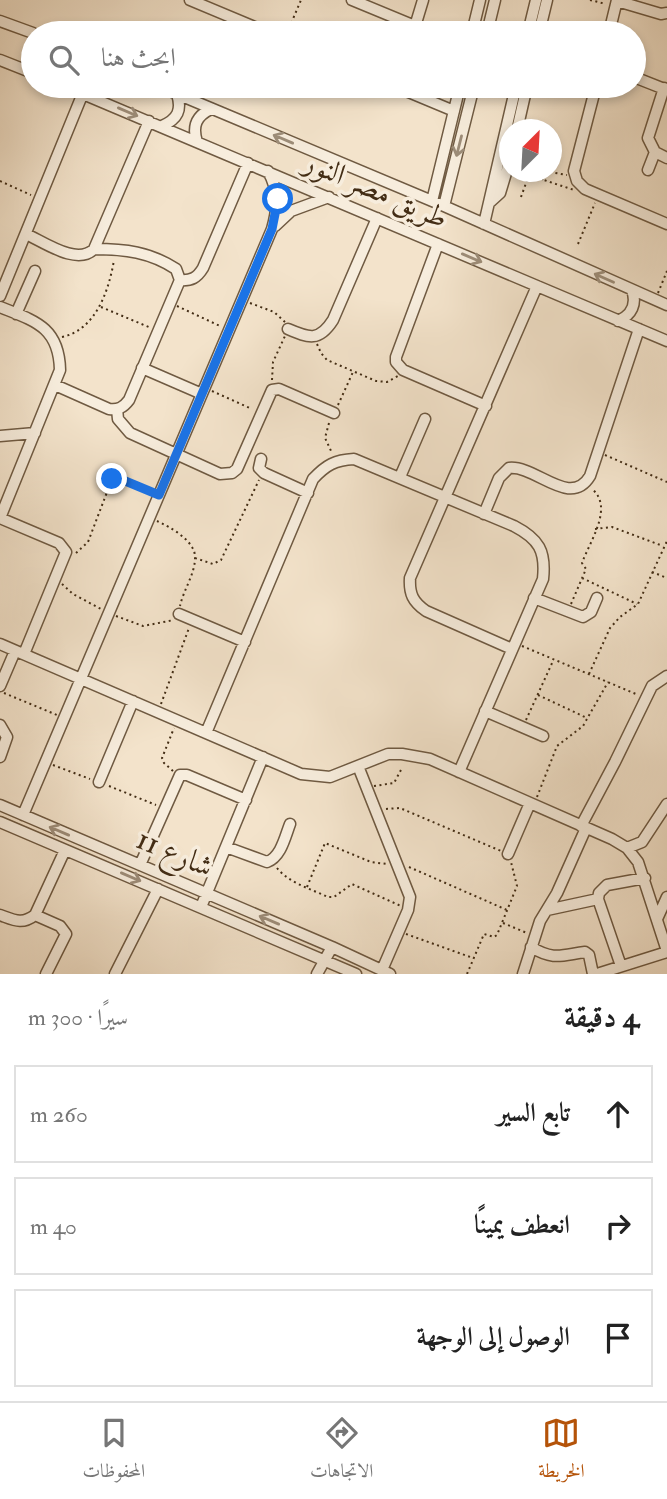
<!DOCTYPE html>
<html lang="ar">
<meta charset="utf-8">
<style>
:root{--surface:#fff;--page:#f6f6f6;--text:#222;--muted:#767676;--line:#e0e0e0;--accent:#b45309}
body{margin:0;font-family:"IM FELL Double Pica",Amiri,serif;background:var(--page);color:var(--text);direction:rtl}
.compass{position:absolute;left:499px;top:119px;width:63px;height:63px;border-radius:50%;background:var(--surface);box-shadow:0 4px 10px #0003;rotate:24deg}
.stop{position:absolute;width:21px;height:21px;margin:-16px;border:5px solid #1a73e8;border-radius:50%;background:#fff}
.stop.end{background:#1a73e8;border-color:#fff;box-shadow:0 2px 7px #0008}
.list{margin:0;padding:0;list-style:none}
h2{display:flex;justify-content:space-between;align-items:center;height:91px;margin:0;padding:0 28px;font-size:30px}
h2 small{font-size:23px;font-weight:400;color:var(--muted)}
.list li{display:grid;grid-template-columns:46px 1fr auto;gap:21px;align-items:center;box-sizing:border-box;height:98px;margin:0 14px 14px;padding:0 14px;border:2px solid var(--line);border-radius:0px}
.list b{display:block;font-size:26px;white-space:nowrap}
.list em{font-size:23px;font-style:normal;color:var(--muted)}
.icon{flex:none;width:38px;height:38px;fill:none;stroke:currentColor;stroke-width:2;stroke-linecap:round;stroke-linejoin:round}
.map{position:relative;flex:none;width:667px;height:974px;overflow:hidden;direction:ltr}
.search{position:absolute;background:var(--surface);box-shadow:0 4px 10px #0003;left:21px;right:21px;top:21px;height:77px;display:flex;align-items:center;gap:18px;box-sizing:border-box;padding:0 24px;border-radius:38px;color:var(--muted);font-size:26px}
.sheet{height:427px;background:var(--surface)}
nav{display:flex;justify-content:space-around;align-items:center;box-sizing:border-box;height:98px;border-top:2px solid var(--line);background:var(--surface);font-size:19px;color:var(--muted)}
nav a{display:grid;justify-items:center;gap:4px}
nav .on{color:var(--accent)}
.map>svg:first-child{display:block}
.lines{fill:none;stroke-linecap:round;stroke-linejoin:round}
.minor-casing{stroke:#6f5a42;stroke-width:13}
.path{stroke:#432d15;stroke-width:2;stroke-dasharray:2 3.5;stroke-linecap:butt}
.minor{stroke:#f7eddd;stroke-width:10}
.oneway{stroke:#9d8d79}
.route{stroke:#1a73e8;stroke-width:9}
.labels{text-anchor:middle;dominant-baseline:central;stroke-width:7;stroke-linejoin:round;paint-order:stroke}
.street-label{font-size:30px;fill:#432d15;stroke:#f7eddd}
</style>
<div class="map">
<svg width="667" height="974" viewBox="0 0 667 974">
<rect width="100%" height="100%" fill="#f3e3cb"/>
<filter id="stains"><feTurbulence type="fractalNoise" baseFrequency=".00286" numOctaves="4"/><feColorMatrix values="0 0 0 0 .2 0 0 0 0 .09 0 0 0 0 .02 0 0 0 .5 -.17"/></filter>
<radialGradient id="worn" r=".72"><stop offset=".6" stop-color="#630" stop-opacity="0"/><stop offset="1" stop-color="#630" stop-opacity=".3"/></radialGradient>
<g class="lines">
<!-- minor casing -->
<g class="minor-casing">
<path id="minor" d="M190,0L269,33
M352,0L415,26
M617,1L661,14L667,13
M0,21L33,33
M413,33L423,0
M472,33L480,0
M487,33L495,0
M528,33L536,0
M539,33L547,0
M609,33L617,0
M0,60L33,73
M634,77L667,90
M64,86L667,341
M158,86L444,206L667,305
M394,86L454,111
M596,86L574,171L577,181L585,189L667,224
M664,88L648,138L655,152L667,158
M162,126C178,119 182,110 177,94
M517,130L527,86
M197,142C192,126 196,116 211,109
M648,170L655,152
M432,201L460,86
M489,203L500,193L510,160
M444,206L474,86
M484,224L516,86
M275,226L291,211L329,197
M26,234C44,242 77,266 94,249L149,121
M438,244L396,357V362L403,370L486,406
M180,280C191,281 197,278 203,268L248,163
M0,296L83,93
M0,307C35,321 59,327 60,370L0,518
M16,314L35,271
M618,321C632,315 637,304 632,290
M288,329C309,338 319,342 333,320L377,218
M142,368L202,394
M55,385L109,409C118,410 123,408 129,400L180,280L176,269C150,252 125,249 94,249
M117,409L118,419L130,433L220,474L232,473L237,469L272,390L279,389L334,413
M0,436L35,433
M261,459L259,468L264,473L308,493
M400,477L425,419
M484,514L499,478L509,468C536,465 570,509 590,476L639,329
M0,518L59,543L66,552L24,654
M534,598L583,617L591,612L597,598
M179,614L245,642
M0,644L301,774L330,777L388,754H402L430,759L612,839L627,848L638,862L667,951
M512,649L426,611C413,602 409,594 410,578L537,286
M0,686L15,651
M485,711L543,736
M0,725L7,737L0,757
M206,733L313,479C326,465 335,460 354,459L514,526C539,539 546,551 543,579L459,772
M358,766L410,897L408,910L382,970
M99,782L133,701
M0,805L332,947L390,974
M23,815L272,229C278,208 279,191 268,171
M0,822L356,974
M581,826L615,762L652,686L667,676
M226,847L267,862C281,857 285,837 290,824
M627,848L642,842L667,804
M508,854L530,803
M140,865L180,775H187L246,800
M201,907L263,757
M547,910L598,899
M0,915C14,920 22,925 35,915L65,850
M35,915L60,926L66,934L46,974
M657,919L667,897
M531,947C554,961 562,955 585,952L589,955L593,974
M621,966L598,899L599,893L607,885L645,878
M115,974L158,889
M317,974L332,947
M523,974L540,921L557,893L586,828
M597,974L667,952"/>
</g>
<!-- path -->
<path class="path" d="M590,0L606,4
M287,33L301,0
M543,86L583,95
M550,172L567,175
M529,175L574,190
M542,180L545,172
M0,181L31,195
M521,197L530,172
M578,244L595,203
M658,293L667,271
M250,303L274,312L285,322
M177,306L220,326
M101,307L151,328
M62,337C96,330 109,290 114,260
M317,344L321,353L327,360L376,381L387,382L398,376
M272,380L273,362L285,336
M212,391L252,409
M338,405L353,372
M329,423L325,438L332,453
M605,455L667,482
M157,521C170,527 196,541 195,558C195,574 183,591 180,606
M595,529L612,527L663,546
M76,553L88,542L112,479L118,478L149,491
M195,558L213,564L221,560L259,480
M652,572L667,578
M582,578L637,604
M62,584L73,594L101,609
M571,604L586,569L582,563C590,541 614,507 592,489
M116,616L143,626L174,620
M522,646L636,694
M589,674L610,628L620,617L638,604L667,541
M4,693L57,715
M538,695L587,718
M161,704L189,628
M526,720L553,661
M53,765L90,779
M173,771L164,763L162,758L174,728
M109,786L156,805
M374,786L394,783L402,768
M537,797L557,746L583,726L608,682
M386,809L400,808L501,851
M409,867L507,910
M277,868C289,883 311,889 328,897H334L352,884L401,906
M307,887L325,843L371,862L387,864
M503,923L527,933
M406,934L473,958
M467,974L484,934L494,937L497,935L517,886L511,862"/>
<!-- minor -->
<use href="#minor" class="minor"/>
</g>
<!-- one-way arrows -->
<defs><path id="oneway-shaft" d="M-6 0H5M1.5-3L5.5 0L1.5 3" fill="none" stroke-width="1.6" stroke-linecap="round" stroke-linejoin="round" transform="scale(1.75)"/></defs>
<g class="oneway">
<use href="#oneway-shaft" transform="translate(128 112) rotate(23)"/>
<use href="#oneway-shaft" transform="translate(283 139) rotate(-157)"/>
<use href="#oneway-shaft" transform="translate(459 146) rotate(104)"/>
<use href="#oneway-shaft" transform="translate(472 258) rotate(23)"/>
<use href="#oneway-shaft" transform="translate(604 278) rotate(-156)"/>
<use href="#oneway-shaft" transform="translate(59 831) rotate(-157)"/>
<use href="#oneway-shaft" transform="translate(131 877) rotate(23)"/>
<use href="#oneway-shaft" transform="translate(269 920) rotate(-157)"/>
</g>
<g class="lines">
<!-- route -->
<path class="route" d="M112,479L118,478L159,495L272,229L278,199"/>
</g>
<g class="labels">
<!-- street labels -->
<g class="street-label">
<text transform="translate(376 190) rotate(23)">طريق مصر النور</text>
<text transform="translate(175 853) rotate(23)">شارع 11</text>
</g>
</g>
<rect width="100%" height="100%" filter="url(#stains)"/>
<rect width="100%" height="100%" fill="url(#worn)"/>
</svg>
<svg class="compass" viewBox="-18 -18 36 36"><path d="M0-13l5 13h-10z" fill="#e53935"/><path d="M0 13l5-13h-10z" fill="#767676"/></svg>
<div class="stop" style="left:278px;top:199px"></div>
<div class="stop end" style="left:112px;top:479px"></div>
<div class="search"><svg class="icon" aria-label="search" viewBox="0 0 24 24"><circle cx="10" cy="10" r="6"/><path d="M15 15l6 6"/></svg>ابحث هنا</div>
</div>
<section class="sheet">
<h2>4 دقيقة<small>سيرًا · 300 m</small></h2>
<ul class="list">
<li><svg class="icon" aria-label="ahead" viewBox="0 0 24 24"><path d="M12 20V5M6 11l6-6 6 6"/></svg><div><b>تابع السير</b></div><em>260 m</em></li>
<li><svg class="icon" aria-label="right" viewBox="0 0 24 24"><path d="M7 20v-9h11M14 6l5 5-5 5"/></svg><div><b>انعطف يمينًا</b></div><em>40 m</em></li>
<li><svg class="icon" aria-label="arrive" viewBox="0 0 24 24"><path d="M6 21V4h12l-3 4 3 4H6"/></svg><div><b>الوصول إلى الوجهة</b></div></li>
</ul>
</section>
<nav>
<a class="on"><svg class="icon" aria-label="map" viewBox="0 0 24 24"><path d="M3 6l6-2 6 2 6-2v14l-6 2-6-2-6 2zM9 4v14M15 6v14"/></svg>الخريطة</a>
<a><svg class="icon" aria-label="directions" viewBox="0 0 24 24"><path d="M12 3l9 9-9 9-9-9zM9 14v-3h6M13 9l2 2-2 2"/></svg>الاتجاهات</a>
<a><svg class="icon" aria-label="saved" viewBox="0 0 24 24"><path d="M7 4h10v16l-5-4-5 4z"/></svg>المحفوظات</a>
</nav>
